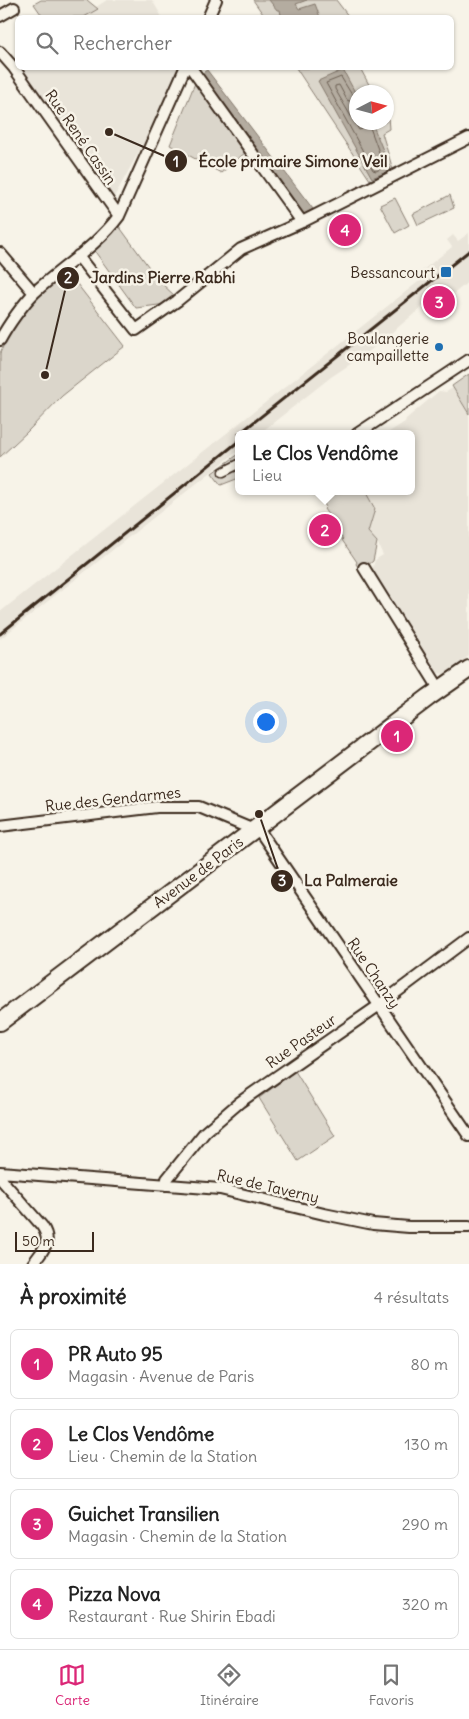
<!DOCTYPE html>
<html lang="fr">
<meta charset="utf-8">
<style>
:root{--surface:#fff;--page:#f2f2f2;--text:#222;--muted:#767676;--line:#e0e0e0;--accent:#db2777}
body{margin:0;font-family:Delius,sans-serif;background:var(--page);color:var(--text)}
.compass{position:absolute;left:349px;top:85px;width:45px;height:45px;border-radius:50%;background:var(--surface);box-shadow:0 1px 4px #0004;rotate:84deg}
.scale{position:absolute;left:15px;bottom:12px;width:79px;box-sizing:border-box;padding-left:5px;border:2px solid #3b2a1e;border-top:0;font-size:14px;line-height:18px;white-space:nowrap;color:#3b2a1e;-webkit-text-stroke:4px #f7f3e8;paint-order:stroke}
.you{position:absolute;left:265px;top:721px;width:18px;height:18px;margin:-12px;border:4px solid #fff;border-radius:50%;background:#1a73e8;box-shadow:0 0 0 8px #1a73e833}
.badge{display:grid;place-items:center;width:32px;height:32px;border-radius:50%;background:var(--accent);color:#fff;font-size:16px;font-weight:700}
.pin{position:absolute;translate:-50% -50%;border:2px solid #fff;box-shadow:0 1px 5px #0006}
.popup{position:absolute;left:235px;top:430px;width:180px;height:65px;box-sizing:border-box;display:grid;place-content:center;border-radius:8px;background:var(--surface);filter:drop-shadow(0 1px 4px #0005);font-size:16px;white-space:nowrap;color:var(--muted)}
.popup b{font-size:19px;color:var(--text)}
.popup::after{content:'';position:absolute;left:50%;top:100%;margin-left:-10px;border:10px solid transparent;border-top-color:var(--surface)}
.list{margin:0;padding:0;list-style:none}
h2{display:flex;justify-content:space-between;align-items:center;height:65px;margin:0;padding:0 20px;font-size:21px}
h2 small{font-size:16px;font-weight:400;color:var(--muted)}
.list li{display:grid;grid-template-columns:32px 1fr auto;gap:15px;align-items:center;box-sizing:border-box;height:70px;margin:0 10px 10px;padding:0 10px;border:1px solid var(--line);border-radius:8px}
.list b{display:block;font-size:19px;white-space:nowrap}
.list p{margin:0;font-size:16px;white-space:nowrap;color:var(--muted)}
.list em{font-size:16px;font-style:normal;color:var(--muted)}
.icon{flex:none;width:28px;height:28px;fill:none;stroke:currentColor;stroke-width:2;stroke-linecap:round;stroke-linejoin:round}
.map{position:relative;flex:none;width:469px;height:1264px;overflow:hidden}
.search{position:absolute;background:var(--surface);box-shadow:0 1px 4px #0004;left:15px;right:15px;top:15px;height:55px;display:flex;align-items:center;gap:12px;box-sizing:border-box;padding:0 18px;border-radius:8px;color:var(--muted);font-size:19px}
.sheet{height:385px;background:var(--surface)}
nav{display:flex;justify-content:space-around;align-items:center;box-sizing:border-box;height:70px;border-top:1px solid var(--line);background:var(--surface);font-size:14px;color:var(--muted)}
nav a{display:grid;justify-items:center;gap:2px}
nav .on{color:var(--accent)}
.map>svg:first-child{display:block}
.built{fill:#e9e4d9}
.green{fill:#dbd6cb;stroke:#8b8074}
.water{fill:#b4aca0;stroke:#84786c}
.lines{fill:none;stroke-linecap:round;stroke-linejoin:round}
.shore{stroke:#6b5e52;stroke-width:1}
.pedestrian-casing{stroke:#3b2a1e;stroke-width:11}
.minor-casing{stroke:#3b2a1e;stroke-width:14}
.primary-casing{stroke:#3b2a1e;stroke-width:20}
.pedestrian{stroke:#f7f3e8;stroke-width:8}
.minor{stroke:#f7f3e8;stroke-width:10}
.primary{stroke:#f7f3e8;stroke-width:16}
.rail{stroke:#3b2a1e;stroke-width:3}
.poi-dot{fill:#1f6fb2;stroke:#f7f3e8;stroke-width:2}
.labels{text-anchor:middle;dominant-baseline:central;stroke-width:5;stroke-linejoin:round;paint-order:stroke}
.street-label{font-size:15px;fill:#3b2a1e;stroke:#f7f3e8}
.poi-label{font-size:15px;fill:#3b2a1e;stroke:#f7f3e8;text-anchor:end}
.leader{fill:none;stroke:#3b2a1e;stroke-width:2}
.callout-dot{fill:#3b2a1e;stroke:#f7f3e8;stroke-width:2}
.mark-label{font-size:15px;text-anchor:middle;font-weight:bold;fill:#fff}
.callout-label{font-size:16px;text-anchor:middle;font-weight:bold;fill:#3b2a1e;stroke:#f7f3e8;stroke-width:5;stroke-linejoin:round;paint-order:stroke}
</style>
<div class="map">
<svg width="469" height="1264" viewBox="0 0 469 1264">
<rect width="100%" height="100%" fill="#f7f3e8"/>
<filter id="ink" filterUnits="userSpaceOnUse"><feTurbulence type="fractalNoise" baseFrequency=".02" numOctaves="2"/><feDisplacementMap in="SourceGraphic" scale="10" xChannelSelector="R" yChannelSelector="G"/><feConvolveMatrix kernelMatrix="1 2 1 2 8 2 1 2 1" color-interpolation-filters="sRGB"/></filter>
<g filter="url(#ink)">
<!-- built -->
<path class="built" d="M107,0H152L162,17L79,18Z
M22,68H185L114,197Z
M469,233V281L445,301L448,305L441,310L432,299L367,353L331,377L259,434H239V450L0,639V612L427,275L423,270L452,247L447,240L453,235L458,241Z
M453,388L469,414V656L445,674L437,673L372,571L375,560L383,555L377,542L368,532L375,509L365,491H411V434H386L405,422L406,419L439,391L446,392Z"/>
<!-- green -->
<path class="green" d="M41,0H87L98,9L84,17H43L34,4Z
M253,0H336L349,17H265Z
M296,68H360L373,92H356V122H386L387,114L388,116L389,129L382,133L393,170L370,180Z
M195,83L246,152L221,173L170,145Z
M450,195L454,208L418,225L413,214Z
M395,198L409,225L395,233L380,205Z
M116,222L159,281L177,298L173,303L136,308L96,253L93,247Z
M67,271L125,346L62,396L27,432L0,457V353L10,332L37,296Z
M469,374V414L452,386Z
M239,454V478L221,485L212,473Z
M316,491H365L375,509L368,532L377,542L373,561L361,571L356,564L357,562L342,540L343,539L338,532L339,531L324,509L326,507Z
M295,1071L335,1136L298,1161L259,1098Z"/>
<!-- water -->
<path class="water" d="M269,0H307L296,4L299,9L315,4L320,17H273L281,15L280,10H277Z
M207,70L313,209L303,215L201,74Z
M343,70L356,94V122L372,123L391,170L372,178L318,81Z"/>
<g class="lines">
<!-- shore -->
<path class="shore" d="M356,97L352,95L341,77L326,83L373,170L376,171L383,168L384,166L368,122
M356,104L347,100L339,85L335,86V89L359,130L362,129V122"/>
<!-- pedestrian casing -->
<g class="pedestrian-casing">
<path id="pedestrian" d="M223,472L239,464"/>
</g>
<!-- minor casing -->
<g class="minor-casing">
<path id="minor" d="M0,16L14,8
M208,18L216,0
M0,52L14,68L119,216
M191,68L302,222
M0,253L34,293
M78,256L136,330L177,301L241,249L302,222L469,138
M0,340C8,325 23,304 35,292C62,267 96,247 119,216L185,68
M357,434L469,360
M364,568L440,690
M0,826L157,807H199L261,833L469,1136
M0,1172L220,1189L324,1214L373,1224L409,1227H469
M0,1178L42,1226C53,1243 43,1249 33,1264
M166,1185L167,1179L205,1132L240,1102L378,1006L469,938"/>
</g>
<!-- primary casing -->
<g class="primary-casing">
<path id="primary" d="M0,1022L429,697L469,669"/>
</g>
<!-- pedestrian -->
<use href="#pedestrian" class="pedestrian"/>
<!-- minor -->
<use href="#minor" class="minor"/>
<!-- primary -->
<use href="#primary" class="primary"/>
<!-- rail -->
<path class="rail" d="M239,434L469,251
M0,634L239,441"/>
</g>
</g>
<!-- markers -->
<g class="poi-dot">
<rect x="440" y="266" width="12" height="12" rx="2.5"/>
<circle cx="439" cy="347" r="5"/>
</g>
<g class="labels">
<!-- street labels -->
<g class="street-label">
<text transform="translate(81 137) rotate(55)">Rue René Cassin</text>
<text transform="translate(113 799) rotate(-6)">Rue des Gendarmes</text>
<text transform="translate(198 872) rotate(-37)">Avenue de Paris</text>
<text transform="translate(374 973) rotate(56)">Rue Chanzy</text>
<text transform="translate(301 1041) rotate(-35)">Rue Pasteur</text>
<text transform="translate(268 1186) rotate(13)">Rue de Taverny</text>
</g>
<!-- poi labels -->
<g class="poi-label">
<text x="435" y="272">Bessancourt</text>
<text x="429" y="338">Boulangerie<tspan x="429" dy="17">campaillette</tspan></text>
</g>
</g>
<!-- callouts -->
<path class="leader" d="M109 132L176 161M45 375L68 278M259 814L282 881"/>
<g class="callout-dot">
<circle cx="109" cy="132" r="5"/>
<circle cx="45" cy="375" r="5"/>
<circle cx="259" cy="814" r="5"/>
<circle cx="176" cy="161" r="12"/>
<circle cx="68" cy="278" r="12"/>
<circle cx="282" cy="881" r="12"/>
</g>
<g class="mark-label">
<text x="176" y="167">1</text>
<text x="68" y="283">2</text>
<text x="282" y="886">3</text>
</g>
<g class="callout-label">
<text x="293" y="167">École primaire Simone Veil</text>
<text x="163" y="283">Jardins Pierre Rabhi</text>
<text x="351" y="886">La Palmeraie</text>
</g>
</svg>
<svg class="compass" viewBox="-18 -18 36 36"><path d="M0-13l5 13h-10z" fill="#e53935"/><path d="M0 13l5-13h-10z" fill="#767676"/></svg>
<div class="scale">50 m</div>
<div class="you"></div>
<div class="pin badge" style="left:397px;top:736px">1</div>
<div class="pin badge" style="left:325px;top:530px">2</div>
<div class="popup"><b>Le Clos Vendôme</b>Lieu</div>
<div class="pin badge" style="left:439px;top:302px">3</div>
<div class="pin badge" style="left:345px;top:230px">4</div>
<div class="search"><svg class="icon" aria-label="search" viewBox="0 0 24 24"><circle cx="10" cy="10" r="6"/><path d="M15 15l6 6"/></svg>Rechercher</div>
</div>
<section class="sheet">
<h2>À proximité<small>4 résultats</small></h2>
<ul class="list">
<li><span class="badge">1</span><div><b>PR Auto 95</b><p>Magasin · Avenue de Paris</p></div><em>80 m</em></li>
<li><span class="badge">2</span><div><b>Le Clos Vendôme</b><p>Lieu · Chemin de la Station</p></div><em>130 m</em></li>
<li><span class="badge">3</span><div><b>Guichet Transilien</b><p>Magasin · Chemin de la Station</p></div><em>290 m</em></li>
<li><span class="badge">4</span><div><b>Pizza Nova</b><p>Restaurant · Rue Shirin Ebadi</p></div><em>320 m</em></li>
</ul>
</section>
<nav>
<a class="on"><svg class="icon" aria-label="map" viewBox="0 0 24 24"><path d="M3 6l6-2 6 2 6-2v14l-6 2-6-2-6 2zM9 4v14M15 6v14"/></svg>Carte</a>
<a><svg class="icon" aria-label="directions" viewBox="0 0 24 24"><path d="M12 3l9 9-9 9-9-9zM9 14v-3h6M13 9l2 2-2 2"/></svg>Itinéraire</a>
<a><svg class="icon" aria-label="saved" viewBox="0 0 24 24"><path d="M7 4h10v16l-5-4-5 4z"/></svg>Favoris</a>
</nav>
